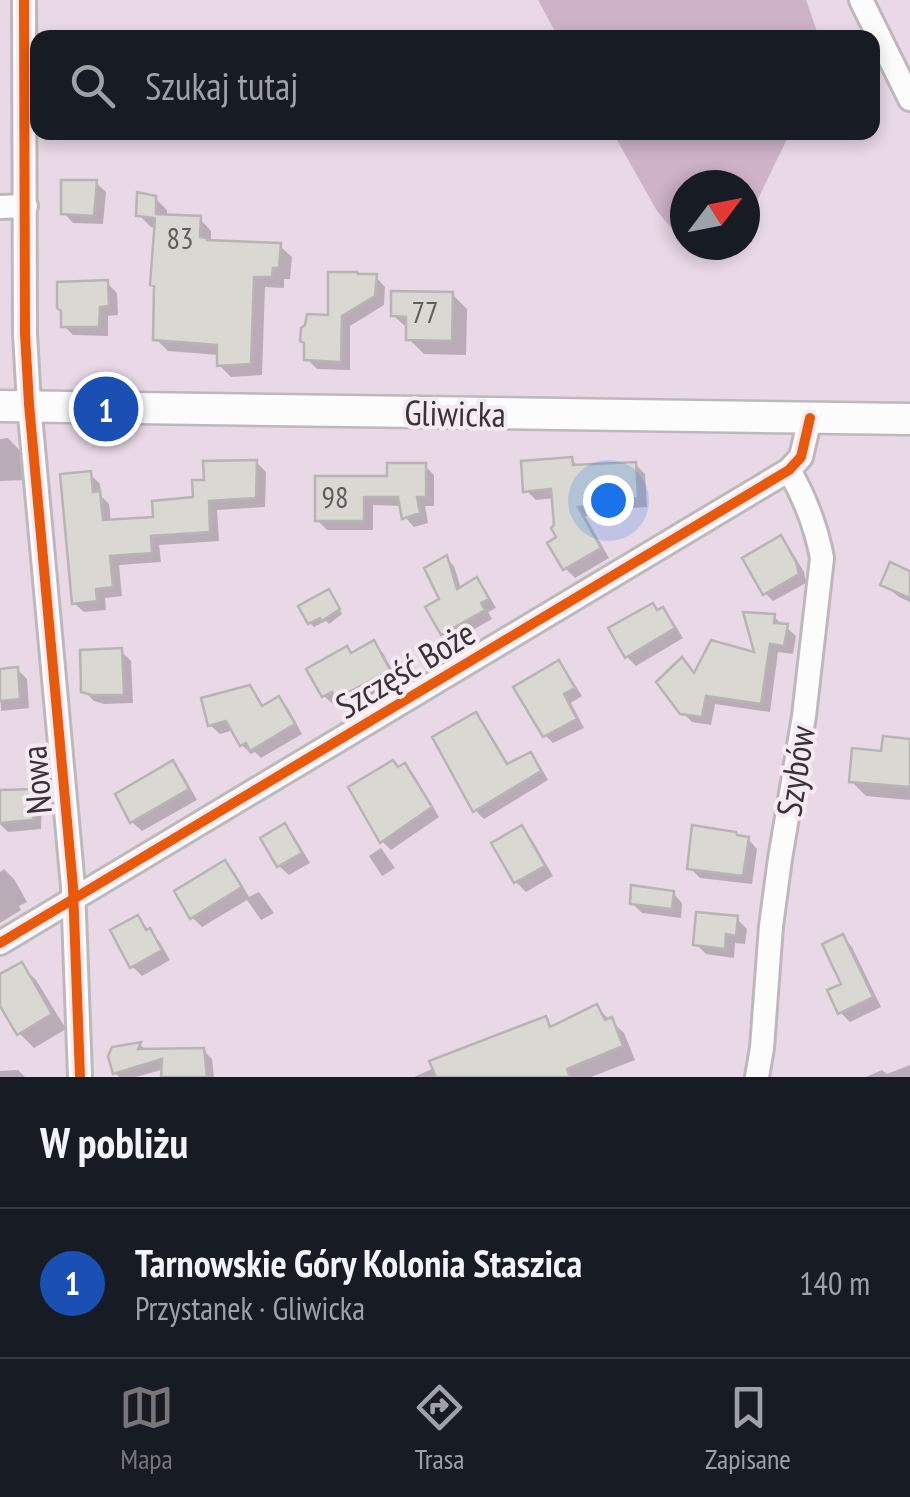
<!DOCTYPE html>
<html lang="pl">
<meta charset="utf-8">
<style>
:root{--surface:#171b24;--page:#242831;--text:#f1f3f6;--muted:#9ea1a6;--line:#363941;--accent:#787477}
body{margin:0;font-family:"PT Sans Narrow",sans-serif;background:var(--page);color:var(--text)}
.compass{position:absolute;left:670px;top:170px;width:90px;height:90px;border-radius:50%;background:var(--surface);box-shadow:0 5px 15px #0003;rotate:58deg}
.you{position:absolute;left:608px;top:500px;width:35px;height:35px;margin:-25px;border:8px solid #fff;border-radius:50%;background:#1a73e8;box-shadow:0 0 0 15px #1a73e833}
.badge{display:grid;place-items:center;width:65px;height:65px;border-radius:50%;background:var(--accent);color:#fff;font-size:32px;font-weight:700}
.pin{position:absolute;translate:-50% -50%;border:5px solid #fff;box-shadow:0 2px 10px #0006}
.list{margin:0;padding:0;list-style:none}
h2{display:flex;justify-content:space-between;align-items:center;height:130px;margin:0;padding:0 40px;font-size:42px}
h2 small{font-size:32px;font-weight:400;color:var(--muted)}
.list li{display:grid;grid-template-columns:65px 1fr auto;gap:30px;align-items:center;box-sizing:border-box;height:150px;padding:0 40px;border-top:2px solid var(--line)}
.list b{display:block;font-size:38px;white-space:nowrap}
.list p{margin:0;font-size:32px;white-space:nowrap;color:var(--muted)}
.list em{font-size:32px;font-style:normal;color:var(--muted)}
.icon{flex:none;width:55px;height:55px;fill:none;stroke:currentColor;stroke-width:2;stroke-linecap:round;stroke-linejoin:round}
.map{position:relative;flex:none;width:910px;height:1077px;overflow:hidden}
.search{position:absolute;background:var(--surface);box-shadow:0 5px 15px #0003;left:30px;right:30px;top:30px;height:110px;display:flex;align-items:center;gap:25px;box-sizing:border-box;padding:0 35px;border-radius:20px;color:var(--muted);font-size:38px}
.sheet{height:280px;background:var(--surface)}
nav{display:flex;justify-content:space-around;align-items:center;box-sizing:border-box;height:140px;border-top:2px solid var(--line);background:var(--surface);font-size:28px;color:var(--muted)}
nav a{display:grid;justify-items:center;gap:5px}
nav .on{color:var(--accent)}
.map>svg:first-child{display:block}
.green{fill:#e9d8e5;fill-rule:evenodd}
.water{fill:#ceb2c8}
.shadow{fill:#0003}
.building{fill:#d9d8d2;stroke:#b7b5b4;stroke-width:2.5}
.lines{fill:none;stroke-linecap:round;stroke-linejoin:round}
.minor-casing{stroke:#bdb8bc;stroke-width:28}
.major-casing{stroke:#bdb8bc;stroke-width:35}
.minor{stroke:#fdfcfd;stroke-width:22}
.major{stroke:#fdfcfd;stroke-width:30}
.cycleway-casing{stroke:#f5eaf2;stroke-width:16}
.cycleway{stroke:#e8590c;stroke-width:10}
.labels{text-anchor:middle;dominant-baseline:central;stroke-width:8;stroke-linejoin:round;paint-order:stroke}
.number-label{font-size:30px;fill:#605c5d}
.street-label{font-size:35px;fill:#373336;stroke:#f5eaf2}
</style>
<div class="map">
<svg width="910" height="1077" viewBox="0 0 910 1077">
<rect width="100%" height="100%" fill="#f2edf1"/>
<!-- green -->
<path class="green" d="M0,0H910V1077H0ZM38,38H872V132H38ZM685,185H745V245H685Z"/>
<!-- water -->
<path class="water" d="M538,0H806L819,37H558Z
M613,133H790L745,225V185H685V244L657,211Z"/>
<!-- shadow -->
<path class="shadow" d="M96,183L106,192L103,224L73,223L64,213Z
M155,198L167,210V217L200,219L211,231V242L280,246L292,257L290,279H284V288L265,287L262,375L231,377L219,365V355L168,351L156,339V289L152,284L157,228L151,227L139,215Z
M376,277L385,287L384,305L350,326V370L317,369L307,359L330,318Z
M107,283L117,293L118,315L108,316V336L73,335L64,326Z
M452,294L467,309L466,355L424,354L409,339V330L393,315Z
M8,438L23,454L24,480L0,481V439Z
M571,459L579,467L635,464L645,474L647,507L598,510L599,515L585,516L609,558L575,578L565,568L555,498L536,500L526,490Z
M256,462L266,472L265,507L217,510L219,541L159,545L161,562L119,565L122,596L105,598L106,610L84,612L74,603L90,474L100,484L101,496L109,504L111,522L156,519L195,500L206,482Z
M425,466L434,475V506H425L428,523L414,527L405,517L402,506L373,505V530H327L317,520L389,479Z
M781,538L789,547L804,572L806,583L773,601L765,593Z
M446,558L454,566L461,589L476,580L485,589L496,608L488,612L492,619L452,642L443,634L442,600Z
M910,574V602L899,597L883,584Z
M333,596L342,614L329,624L326,621L314,627L310,623Z
M662,610L672,620L683,638L636,666L627,657L658,612Z
M774,617L796,636L793,654L778,652L770,712L715,704L711,725L692,722L682,712L696,676L757,655Z
M373,643L383,653L398,681L348,707L342,701L334,705L324,696L352,655Z
M121,651L131,661L133,703L104,704L94,701L84,691Z
M559,663L567,672L582,696L571,703L584,728L553,743L545,735Z
M17,669L27,679L29,708L1,711L0,671Z
M249,687L264,707L279,699L288,708L302,734L261,758L255,752L251,754L242,745L234,730L220,734L210,725Z
M476,715L484,724L509,765L530,755L539,764L548,780L484,819L475,810Z
M910,743V800L866,796L851,781L883,753Z
M172,763L182,773L197,800L142,831L132,822L118,794Z
M405,766L414,775L439,817L391,850L382,841Z
M32,791L42,801L41,829L8,832L0,824V793Z
M284,826L294,836L310,863L289,875L279,866Z
M522,828L531,838L553,876L526,892L516,882L494,844Z
M748,839L757,849L752,884L700,878L690,868Z
M381,848L395,868L382,876L369,856Z
M225,863L235,873L249,897L259,892L274,913L261,920L247,900L202,927L192,917Z
M4,869L14,879L27,902L19,906L21,910L0,923V872Z
M673,893L682,903L681,918L642,913L632,903Z
M137,918L159,941L170,960L142,976L132,966Z
M737,919L747,929L745,944L735,943L734,958L706,954L696,944Z
M843,937L852,947L881,1007L850,1022L840,1012L845,985Z
M21,965L36,980L66,1029L34,1048L19,1033L0,1001V977Z
M597,1008L624,1033L635,1060L591,1077H414L545,1019L554,1028Z
M140,1044L147,1052L203,1050L212,1059L214,1077H163L161,1070L136,1077H119L115,1073Z
M910,1065V1077H866L882,1070L887,1074Z
M18,1070L25,1077H0V1071Z"/>
<!-- building -->
<path class="building" d="M61,180H97L94,216L61,214Z
M137,192L156,196V214L201,216L200,237L207,238V240L281,243L279,268H273L272,277H254L251,364L217,366V345L153,340L154,286L150,285L155,218L136,216Z
M328,272H357L358,274H377L375,296L342,316L341,362L304,360V343L300,341L301,328L305,325L307,314L328,315Z
M108,280L109,306L100,307L99,327H61V311L57,308V282Z
M391,291L453,292L452,341L406,340V317L391,316Z
M572,457L573,465L636,462L638,498L590,501V506L578,507L601,548L563,570L547,543L556,537L551,528L554,525L551,489L523,492L521,461Z
M257,460L256,498L209,501L210,532L151,536L152,553L110,556L113,587L96,589L97,601L72,604L60,474L91,471L93,492L100,491L103,520L153,517L152,501L193,497L192,480H204L203,461Z
M387,463H426V497H417L420,513L402,519L398,497H364V521H315V476H387Z
M781,535L796,562L799,574L763,595L742,558Z
M447,555L457,589L477,577L489,599L481,603L485,610L441,635L425,607L439,599L424,568Z
M890,562L910,571V598L880,585Z
M329,589L340,609L322,621L320,618L308,624L298,606Z
M653,603L657,610L663,607L675,628L625,658L608,628Z
M743,612L775,614L774,623L788,624L784,646L770,644L761,704L706,696L702,717L680,714L656,682L682,657L694,673L711,640L754,652Z
M374,640L390,670L336,699L332,692L322,697L306,669L347,646L351,653Z
M122,648L124,695H92L81,692L80,650Z
M559,660L575,688L564,694L577,719L543,737L513,687Z
M18,667L20,699L0,701V669Z
M250,685L262,706L279,696L295,724L250,751L246,743L240,746L226,721L208,726L201,698Z
M476,712L507,764L531,752L541,771L473,812L432,737Z
M883,736L910,739V787L849,782L852,748L881,751Z
M173,760L189,789L130,823L115,794Z
M393,760L398,767L405,763L432,807L380,843L348,787Z
M33,789V820L0,823V790Z
M285,823L302,853L277,867L260,838Z
M522,825L545,866L514,883L491,843Z
M692,825L736,832L737,835L749,837L743,876L687,869Z
M225,860L242,887L190,919L174,891Z
M631,885L674,891L672,909L630,904Z
M696,912L738,916L736,936L726,934L725,949L693,945Z
M138,915L146,930L150,928L162,950L130,968L110,930Z
M843,934L873,997L838,1014L827,990L841,984L822,944Z
M22,962L52,1014L17,1035L0,1006V974Z
M597,1004L605,1020L612,1017L623,1046L567,1069L570,1077H436L429,1061L546,1016L550,1027Z
M141,1042L138,1049L204,1048L207,1077H161L162,1059L113,1074L108,1056L112,1047Z"/>
<g class="lines">
<!-- minor casing -->
<g class="minor-casing">
<path id="minor" d="M24,0L25,334L29,404L73,887L80,1077
M861,0L910,99
M0,207L26,206
M0,943L789,470L801,457L810,418
M757,1077L762,1048L771,926L780,859L804,716L822,558C816,526 805,498 789,470"/>
</g>
<!-- major casing -->
<g class="major-casing">
<path id="major" d="M0,406L910,419"/>
</g>
<!-- minor -->
<use href="#minor" class="minor"/>
<!-- major -->
<use href="#major" class="major"/>
<!-- cycleway casing -->
<g class="cycleway-casing">
<path id="cycleway" d="M24,0L25,334L29,404L73,887L80,1077
M0,943L789,470L801,457L810,418"/>
</g>
<!-- cycleway -->
<use href="#cycleway" class="cycleway"/>
</g>
<g class="labels">
<!-- number labels -->
<g class="number-label">
<text x="180" y="237">83</text>
<text x="425" y="311">77</text>
<text x="335" y="496">98</text>
</g>
<!-- street labels -->
<g class="street-label">
<text transform="translate(455 413) rotate(1)">Gliwicka</text>
<text transform="translate(405 669) rotate(-31)">Szczęść Boże</text>
<text transform="translate(795 771) rotate(-81)">Szybów</text>
<text transform="translate(36 780) rotate(-95)">Nowa</text>
</g>
</g>
</svg>
<svg class="compass" viewBox="-18 -18 36 36"><path d="M0-13l5 13h-10z" fill="#e53935"/><path d="M0 13l5-13h-10z" fill="#9ea1a6"/></svg>
<div class="you"></div>
<div class="pin badge" style="left:106px;top:409px;background:#1a4fb4">1</div>
<div class="search"><svg class="icon" aria-label="search" viewBox="0 0 24 24"><circle cx="10" cy="10" r="6"/><path d="M15 15l6 6"/></svg>Szukaj tutaj</div>
</div>
<section class="sheet">
<h2>W pobliżu<small></small></h2>
<ul class="list">
<li><span class="badge" style="background:#1a4fb4">1</span><div><b>Tarnowskie Góry Kolonia Staszica</b><p>Przystanek · Gliwicka</p></div><em>140 m</em></li>
</ul>
</section>
<nav>
<a class="on"><svg class="icon" aria-label="map" viewBox="0 0 24 24"><path d="M3 6l6-2 6 2 6-2v14l-6 2-6-2-6 2zM9 4v14M15 6v14"/></svg>Mapa</a>
<a><svg class="icon" aria-label="directions" viewBox="0 0 24 24"><path d="M12 3l9 9-9 9-9-9zM9 14v-3h6M13 9l2 2-2 2"/></svg>Trasa</a>
<a><svg class="icon" aria-label="saved" viewBox="0 0 24 24"><path d="M7 4h10v16l-5-4-5 4z"/></svg>Zapisane</a>
</nav>
